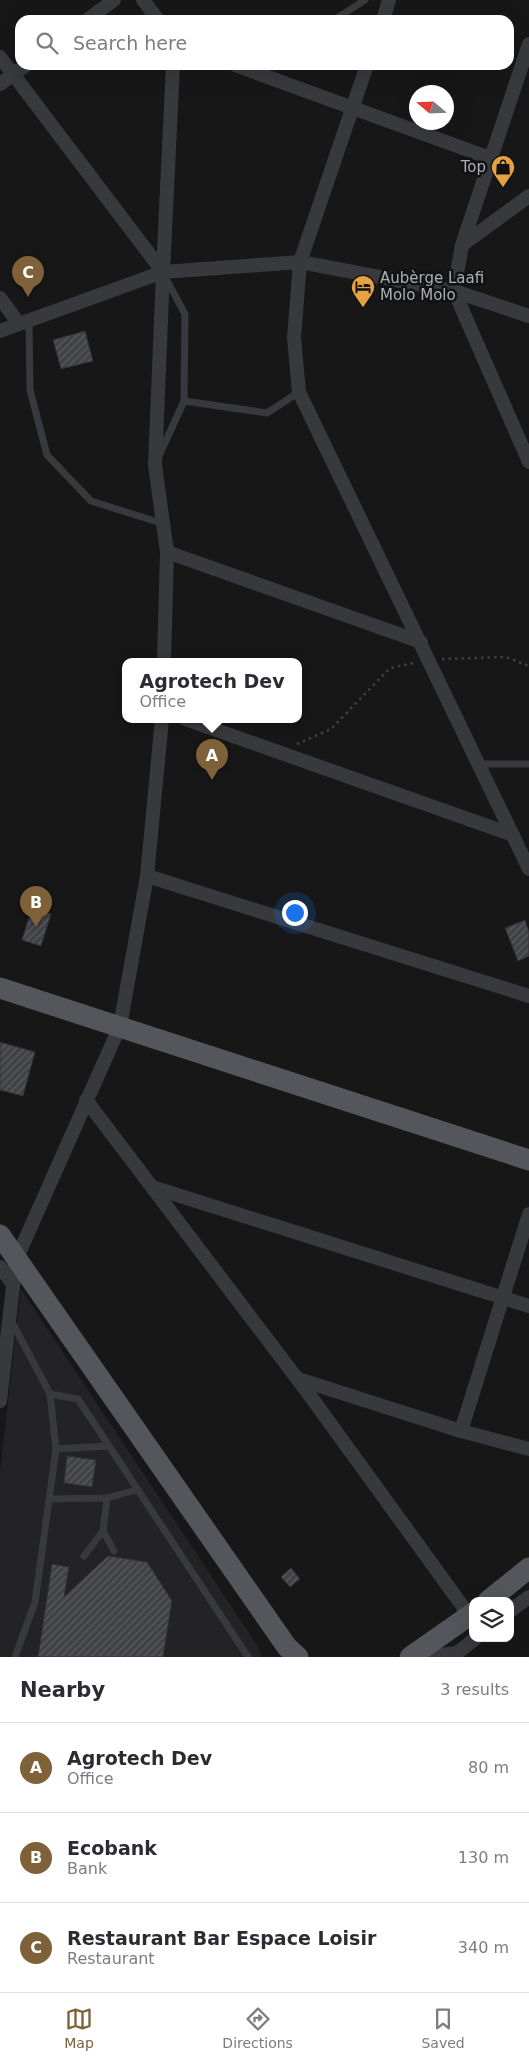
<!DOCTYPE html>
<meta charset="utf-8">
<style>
:root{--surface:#fff;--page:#f2f2f3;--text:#2b2b33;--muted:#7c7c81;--line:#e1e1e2;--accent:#7f6139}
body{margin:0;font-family:"DejaVu Sans",sans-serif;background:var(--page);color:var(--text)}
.controls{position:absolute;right:15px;bottom:15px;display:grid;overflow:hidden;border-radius:10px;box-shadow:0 5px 20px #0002}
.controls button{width:45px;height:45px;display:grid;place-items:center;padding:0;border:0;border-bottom:1px solid var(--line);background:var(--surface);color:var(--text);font:25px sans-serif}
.compass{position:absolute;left:409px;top:85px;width:45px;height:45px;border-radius:50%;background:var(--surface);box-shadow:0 5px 20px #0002;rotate:289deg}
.you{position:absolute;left:294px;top:912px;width:18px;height:18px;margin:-12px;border:4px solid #fff;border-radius:50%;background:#1a73e8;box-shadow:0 0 0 8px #1a73e833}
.badge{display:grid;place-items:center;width:32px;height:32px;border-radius:50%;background:var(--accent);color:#fff;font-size:16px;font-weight:700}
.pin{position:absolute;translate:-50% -41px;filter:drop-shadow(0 1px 2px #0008)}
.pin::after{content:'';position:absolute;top:26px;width:18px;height:15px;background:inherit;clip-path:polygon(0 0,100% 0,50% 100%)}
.popup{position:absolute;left:122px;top:658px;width:180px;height:65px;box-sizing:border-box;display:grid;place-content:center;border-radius:10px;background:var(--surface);filter:drop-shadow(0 1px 4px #0005);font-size:16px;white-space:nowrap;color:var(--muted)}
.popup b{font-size:19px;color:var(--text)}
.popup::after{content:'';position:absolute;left:50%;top:100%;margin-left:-10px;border:10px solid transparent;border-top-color:var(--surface)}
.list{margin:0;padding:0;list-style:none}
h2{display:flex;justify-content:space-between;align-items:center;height:65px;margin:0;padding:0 20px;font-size:21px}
h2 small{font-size:16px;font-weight:400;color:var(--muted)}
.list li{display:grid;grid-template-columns:32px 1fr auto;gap:15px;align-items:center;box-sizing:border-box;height:90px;padding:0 20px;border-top:1px solid var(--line)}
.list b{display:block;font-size:19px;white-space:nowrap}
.list p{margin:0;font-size:16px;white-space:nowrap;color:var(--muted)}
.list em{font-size:16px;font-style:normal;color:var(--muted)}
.icon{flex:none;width:28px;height:28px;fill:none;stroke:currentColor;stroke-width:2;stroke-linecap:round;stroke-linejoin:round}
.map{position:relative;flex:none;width:529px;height:1657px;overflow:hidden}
.search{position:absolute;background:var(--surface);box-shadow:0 5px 20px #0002;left:15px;right:15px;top:15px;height:55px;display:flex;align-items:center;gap:12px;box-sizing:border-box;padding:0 18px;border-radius:15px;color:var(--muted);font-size:19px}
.sheet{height:335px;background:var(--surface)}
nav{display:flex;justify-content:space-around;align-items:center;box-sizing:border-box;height:70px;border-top:1px solid var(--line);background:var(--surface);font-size:14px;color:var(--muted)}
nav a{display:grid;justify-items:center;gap:2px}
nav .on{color:var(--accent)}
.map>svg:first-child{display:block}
.built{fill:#232325}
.building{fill:url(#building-hatch);stroke:#313134}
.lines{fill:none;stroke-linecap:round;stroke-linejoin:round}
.path{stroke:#3e4044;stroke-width:2.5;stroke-dasharray:2.5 4;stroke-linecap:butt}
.service{stroke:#38393d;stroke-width:7}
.minor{stroke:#38393d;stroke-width:14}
.primary{stroke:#54565c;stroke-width:21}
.labels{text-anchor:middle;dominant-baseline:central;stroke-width:5;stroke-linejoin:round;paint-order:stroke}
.poi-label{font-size:15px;fill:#aaafb7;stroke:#121213;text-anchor:end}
</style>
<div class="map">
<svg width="529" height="1657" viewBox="0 0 529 1657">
<defs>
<pattern id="building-hatch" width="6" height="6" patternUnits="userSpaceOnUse" patternTransform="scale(1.25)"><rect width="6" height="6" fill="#414245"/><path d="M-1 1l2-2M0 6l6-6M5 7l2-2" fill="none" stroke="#5a5b5e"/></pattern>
</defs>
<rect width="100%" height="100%" fill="#171718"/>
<!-- built -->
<path class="built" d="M21,1289L259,1648L262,1657H0V1472Z"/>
<!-- building -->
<path class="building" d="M85,331L93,361L61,369L53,340Z
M32,908L51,914L41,946L22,940Z
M525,920L529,932V956L518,961L505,928Z
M0,1042L35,1052L23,1096L0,1090Z
M67,1456L96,1460L92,1487L64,1483Z
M108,1556L147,1562L172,1601L163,1657H38L52,1564L69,1567L64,1597Z
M291,1568L300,1579L290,1587L281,1577Z"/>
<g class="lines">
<!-- path -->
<path class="path" d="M442,659L506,657L529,666
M297,744L331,729L390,668L414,663"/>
<!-- service -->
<path class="service" d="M334,20L365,0
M254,72L265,65
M29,321L30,390L47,455L91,501L164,524
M184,401L267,413L299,392
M159,456L184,401L185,314L165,277
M478,764H529
M11,1320L50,1394L56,1449L35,1602L15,1657
M50,1394L78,1399L248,1657
M56,1449L107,1446
M107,1498L103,1531L114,1551
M49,1499L107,1498L136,1490
M84,1556L103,1531"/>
<!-- minor -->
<path class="minor" d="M143,0L158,20
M87,20L114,0
M383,20L389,0
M529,44L462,245L454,291L529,462
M0,57L163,272
M235,65L490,158
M367,65L300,262L294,338L299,392L529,869
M0,84L26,65
M462,245L529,196
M0,298L19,324
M0,331L163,272L300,262L454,291L529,316
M167,552L421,642
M164,661L167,552L155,465L163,272L173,65
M185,719L513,835
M147,876L529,996
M86,1100L311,1397L469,1615
M152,1187L529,1306
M0,1267L13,1284
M298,1379L461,1431L529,1449
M0,1401L16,1260L120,1026L147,876L162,719
M461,1431L529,1214
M510,1611L529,1597
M423,1657L457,1653L476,1638"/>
<!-- primary -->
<path class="primary" d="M0,988L529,1160
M0,1235L287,1647L298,1657
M488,1601L529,1568
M410,1657L473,1613"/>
</g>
<!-- icons -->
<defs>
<g id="shop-pin" transform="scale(1.25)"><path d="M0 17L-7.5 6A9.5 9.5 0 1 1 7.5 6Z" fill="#e6a241" stroke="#121213"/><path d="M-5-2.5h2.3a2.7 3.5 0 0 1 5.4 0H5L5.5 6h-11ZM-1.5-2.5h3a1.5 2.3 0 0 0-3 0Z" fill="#111"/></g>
<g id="hotel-pin" transform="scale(1.25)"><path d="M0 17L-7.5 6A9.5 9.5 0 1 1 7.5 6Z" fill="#e6a241" stroke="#121213"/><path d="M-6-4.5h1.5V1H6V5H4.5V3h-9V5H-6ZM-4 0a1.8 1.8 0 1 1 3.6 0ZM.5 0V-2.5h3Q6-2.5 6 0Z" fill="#111"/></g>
</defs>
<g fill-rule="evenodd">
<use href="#shop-pin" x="503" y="167"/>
<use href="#hotel-pin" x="363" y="287"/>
</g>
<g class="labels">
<!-- poi labels -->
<g class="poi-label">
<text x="486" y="167">Top</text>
<text x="380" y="278" text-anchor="start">Aubèrge Laafi<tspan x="380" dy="17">Molo Molo</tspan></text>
</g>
</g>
</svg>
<div class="controls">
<button><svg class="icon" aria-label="layers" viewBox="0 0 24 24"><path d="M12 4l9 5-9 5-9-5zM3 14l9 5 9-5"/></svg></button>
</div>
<svg class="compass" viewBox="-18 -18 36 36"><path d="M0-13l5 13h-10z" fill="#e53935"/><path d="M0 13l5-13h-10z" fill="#7c7c81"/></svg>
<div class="you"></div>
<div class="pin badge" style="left:212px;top:780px">A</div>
<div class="popup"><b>Agrotech Dev</b>Office</div>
<div class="pin badge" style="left:36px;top:927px">B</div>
<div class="pin badge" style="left:28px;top:297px">C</div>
<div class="search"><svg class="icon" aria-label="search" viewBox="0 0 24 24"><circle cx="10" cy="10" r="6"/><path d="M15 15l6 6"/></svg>Search here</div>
</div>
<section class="sheet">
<h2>Nearby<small>3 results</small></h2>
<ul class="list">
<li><span class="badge">A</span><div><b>Agrotech Dev</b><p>Office</p></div><em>80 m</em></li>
<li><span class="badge">B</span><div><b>Ecobank</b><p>Bank</p></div><em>130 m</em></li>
<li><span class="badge">C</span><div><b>Restaurant Bar Espace Loisir</b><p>Restaurant</p></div><em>340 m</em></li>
</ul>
</section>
<nav>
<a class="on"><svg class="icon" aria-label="map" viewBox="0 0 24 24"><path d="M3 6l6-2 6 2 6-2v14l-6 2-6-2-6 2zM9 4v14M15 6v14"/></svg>Map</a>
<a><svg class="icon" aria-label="directions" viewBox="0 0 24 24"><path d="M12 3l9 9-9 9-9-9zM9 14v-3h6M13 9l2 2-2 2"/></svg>Directions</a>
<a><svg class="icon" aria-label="saved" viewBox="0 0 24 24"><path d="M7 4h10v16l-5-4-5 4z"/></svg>Saved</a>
</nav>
